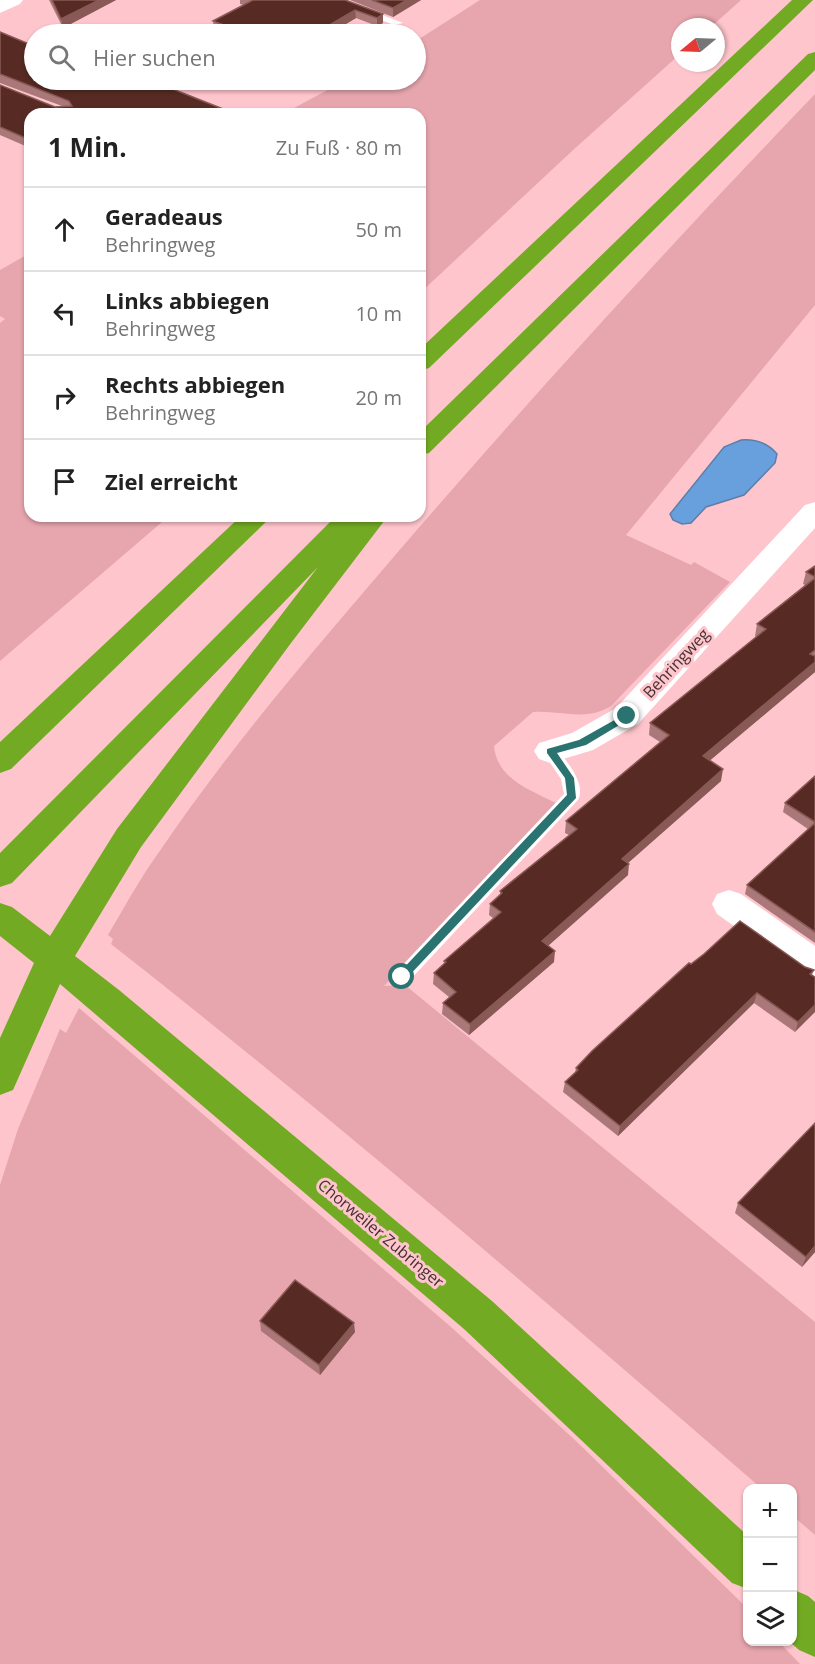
<!DOCTYPE html>
<html lang="de">
<meta charset="utf-8">
<style>
:root{--surface:#fff;--page:#f2f2f2;--text:#222;--muted:#767676;--line:#e0e0e0}
body{margin:0;font-family:"Open Sans",sans-serif;background:var(--page);color:var(--text)}
.controls{position:absolute;right:18px;bottom:18px;display:grid;overflow:hidden;border-radius:12px;box-shadow:0 2px 4px #0004}
.controls button{width:54px;height:54px;display:grid;place-items:center;padding:0;border:0;border-bottom:2px solid var(--line);background:var(--surface);color:var(--text);font:30px sans-serif}
.compass{position:absolute;left:671px;top:18px;width:54px;height:54px;border-radius:50%;background:var(--surface);box-shadow:0 2px 4px #0004;rotate:251deg}
.stop{position:absolute;width:18px;height:18px;margin:-14px;border:4px solid #2a7370;border-radius:50%;background:#fff}
.stop.end{background:#2a7370;border-color:#fff;box-shadow:0 2px 6px #0008}
.list{margin:0;padding:0;list-style:none}
h2{display:flex;justify-content:space-between;align-items:center;height:78px;margin:0;padding:0 24px;font-size:26px}
h2 small{font-size:20px;font-weight:400;color:var(--muted)}
.list li{display:grid;grid-template-columns:39px 1fr auto;gap:18px;align-items:center;box-sizing:border-box;height:84px;padding:0 24px;border-top:2px solid var(--line)}
.list b{display:block;font-size:22px;white-space:nowrap}
.list p{margin:0;font-size:20px;white-space:nowrap;color:var(--muted)}
.list em{font-size:20px;font-style:normal;color:var(--muted)}
.icon{flex:none;width:33px;height:33px;fill:none;stroke:currentColor;stroke-width:2;stroke-linecap:round;stroke-linejoin:round}
.map{position:relative;flex:none;width:815px;height:1664px;overflow:hidden}
.search{position:absolute;background:var(--surface);box-shadow:0 2px 4px #0004;left:24px;top:24px;width:402px;height:66px;display:flex;align-items:center;gap:15px;box-sizing:border-box;padding:0 21px;border-radius:33px;color:var(--muted);font-size:22px}
.panel{position:absolute;background:var(--surface);box-shadow:0 2px 4px #0004;left:24px;top:108px;width:402px;height:414px;border-radius:18px}
.map>svg:first-child{display:block}
.green{fill:#e7a5ad}
.water{fill:#67a0dc;stroke:#5d7ea9;stroke-width:1.5}
.lines{fill:none;stroke-linecap:round;stroke-linejoin:round}
.lane{fill:#fff;fill-rule:evenodd}
.street{fill:#fff;fill-rule:evenodd}
.highway{fill:#72aa23;fill-rule:evenodd}
.wall{fill:#aa7878}
.shaded-wall{fill:#895956}
.building{fill:#572b24;stroke:#895956;stroke-width:1.5}
.route{fill:#2a7370}
.labels{text-anchor:middle;dominant-baseline:central;stroke-width:6;stroke-linejoin:round;paint-order:stroke}
.street-label{font-size:16px;fill:#463033;stroke:#fec5cc}
</style>
<div class="map">
<svg width="815" height="1664" viewBox="0 0 815 1664">
<rect width="100%" height="100%" fill="#fec5cc"/>
<!-- green -->
<path class="green" d="M480,0H741L711,27H680V54L572,151L420,293V114H283L346,80H416V41Z
M815,94V305L626,535L691,565L694,562L730,582L611,706C586,722 560,710 533,712L494,746C497,779 530,790 556,803L384,986L405,985L815,1322V1535L793,1516L792,1488H761C548,1303 334,1119 111,944L113,939L108,935C124,908 139,880 157,855C234,741 326,636 416,531C545,382 678,237 815,94Z
M30,253V516H169L0,661V323L5,319L0,316V270Z
M79,1008L451,1327L576,1441L747,1608L748,1642H779L800,1664H0V1185L18,1129L60,1029L66,1033Z"/>
<!-- water -->
<path class="water" d="M741,440C755,439 768,443 777,454L775,463L744,495L706,507L691,523L682,524L673,520L670,514L724,447Z"/>
<g class="lines">
<!-- lane -->
<path class="lane" d="M330,0H344L403,23L394,25Z
M550,745L556,747C565,760 587,783 578,800L408,982L402,984L396,982L393,977L396,972L564,794L561,779L542,751L544,747Z"/>
<!-- street -->
<path class="street" d="M0,0H23L20,4L0,13Z
M815,502V528L638,724L593,750L550,763L539,759L534,751L539,743L572,733L616,708L805,505Z
M729,890L741,894L815,946V979L803,975L717,914L712,904L717,894Z"/>
<!-- highway -->
<path class="highway" d="M792,0H813L429,368L420,371V349Z
M815,52V70L429,453L420,455V432L808,54Z
M241,516H272L11,769L0,773V742Z
M336,516H388L291,643L141,847L75,956L119,990L492,1301L748,1536V1589L732,1583L464,1329L60,984L13,1090L0,1095V1038L34,963L0,936V903L12,907L50,936L117,829L318,567L12,883L0,887V853Z
M792,1589L808,1596L815,1602V1657L799,1650L790,1642H792Z"/>
</g>
<!-- wall -->
<path class="wall" d="M49,0H116L63,28Z
M240,0H345L383,14V23L377,26L356,18L329,34H226L214,30L213,21L244,5L240,4Z
M350,0H421L393,17Z
M0,32L34,80L223,109V114H30V148L0,135V85L55,107L62,106L0,83Z
M815,566V672L710,760L721,781L628,863V875L548,946L554,962L469,1035L442,1014L443,1003L449,997L433,984L434,973L444,964V961L493,918L489,915L490,904L500,895V891L569,835L565,833L566,821L660,742L649,735L650,723L756,637L755,636L757,624L805,585L803,584L806,572Z
M815,776V943L745,894L747,885L808,829L783,812L785,803Z
M704,954L805,967L814,970L812,975L815,977L795,1032L754,1003L618,1136L563,1092L565,1082L575,1073L576,1068L691,964Z
M738,1203L815,1252L802,1267L735,1213Z
M260,1321L355,1332L320,1375L261,1331Z"/>
<!-- shaded-wall -->
<path class="shaded-wall" d="M99,0H116L63,28L61,19Z
M407,0H421L393,17V8Z
M355,10L356,18L329,34H316V33Z
M383,14V23L377,26V18Z
M299,27V34H286Z
M223,109V114H215Z
M815,662V672L701,768L703,756Z
M723,769L721,781L620,870L622,859Z
M629,864L628,875L541,952L542,941Z
M555,951L554,962L469,1035L470,1024Z
M757,993L754,1003L618,1136L620,1126Z
M815,1005V1012L795,1032L798,1022Z
M815,1246V1252L802,1267L806,1257Z
M354,1323L355,1332L320,1375L319,1365Z"/>
<!-- building -->
<path class="building" d="M52,0H99L61,19Z
M253,0H345L383,14L377,18L355,10L316,33L299,27L286,34H248L213,21Z
M372,0H407L393,8Z
M0,32L34,46V80H150L223,109L215,114H30V140L0,127V85L55,107L72,106L69,101L0,74Z
M815,566V577L806,572Z
M815,578V650L810,654L815,656V662L703,756L723,769L622,859L629,864L542,941L555,951L470,1024L443,1003L456,992L434,973L446,962L444,961L501,912L490,904L502,893L500,891L577,829L566,821L669,735L650,723L766,629L757,624Z
M815,776V822L785,803Z
M815,823V932L747,885Z
M740,921L805,967L814,970L810,974L815,977V1005L798,1022L757,993L620,1126L565,1082L578,1070L576,1068L592,1051L689,963L691,964L704,954Z
M815,1123V1246L806,1257L738,1203Z
M295,1280L354,1323L319,1365L260,1321Z"/>
<!-- route -->
<path class="route" d="M627,713L631,714V718L586,745L557,753L574,778L576,798L405,980H398V974L567,795L565,778L547,753V749L579,740Z"/>
<g class="labels">
<!-- street labels -->
<g class="street-label">
<text transform="translate(676 663) rotate(-47)">Behringweg</text>
<text transform="translate(381 1233) rotate(40)">Chorweiler Zubringer</text>
</g>
</g>
</svg>
<div class="controls">
<button>+</button>
<button>−</button>
<button><svg class="icon" aria-label="layers" viewBox="0 0 24 24"><path d="M12 4l9 5-9 5-9-5zM3 14l9 5 9-5"/></svg></button>
</div>
<svg class="compass" viewBox="-18 -18 36 36"><path d="M0-13l5 13h-10z" fill="#e53935"/><path d="M0 13l5-13h-10z" fill="#767676"/></svg>
<div class="stop" style="left:402px;top:977px"></div>
<div class="stop end" style="left:627px;top:716px"></div>
<div class="search"><svg class="icon" aria-label="search" viewBox="0 0 24 24"><circle cx="10" cy="10" r="6"/><path d="M15 15l6 6"/></svg>Hier suchen</div>
<section class="panel">
<h2>1 Min.<small>Zu Fuß · 80 m</small></h2>
<ul class="list">
<li><svg class="icon" aria-label="ahead" viewBox="0 0 24 24"><path d="M12 20V5M6 11l6-6 6 6"/></svg><div><b>Geradeaus</b><p>Behringweg</p></div><em>50 m</em></li>
<li><svg class="icon" aria-label="left" viewBox="0 0 24 24"><path d="M17 20v-9H6M10 6l-5 5 5 5"/></svg><div><b>Links abbiegen</b><p>Behringweg</p></div><em>10 m</em></li>
<li><svg class="icon" aria-label="right" viewBox="0 0 24 24"><path d="M7 20v-9h11M14 6l5 5-5 5"/></svg><div><b>Rechts abbiegen</b><p>Behringweg</p></div><em>20 m</em></li>
<li><svg class="icon" aria-label="arrive" viewBox="0 0 24 24"><path d="M6 21V4h12l-3 4 3 4H6"/></svg><div><b>Ziel erreicht</b></div></li>
</ul>
</section>
</div>
